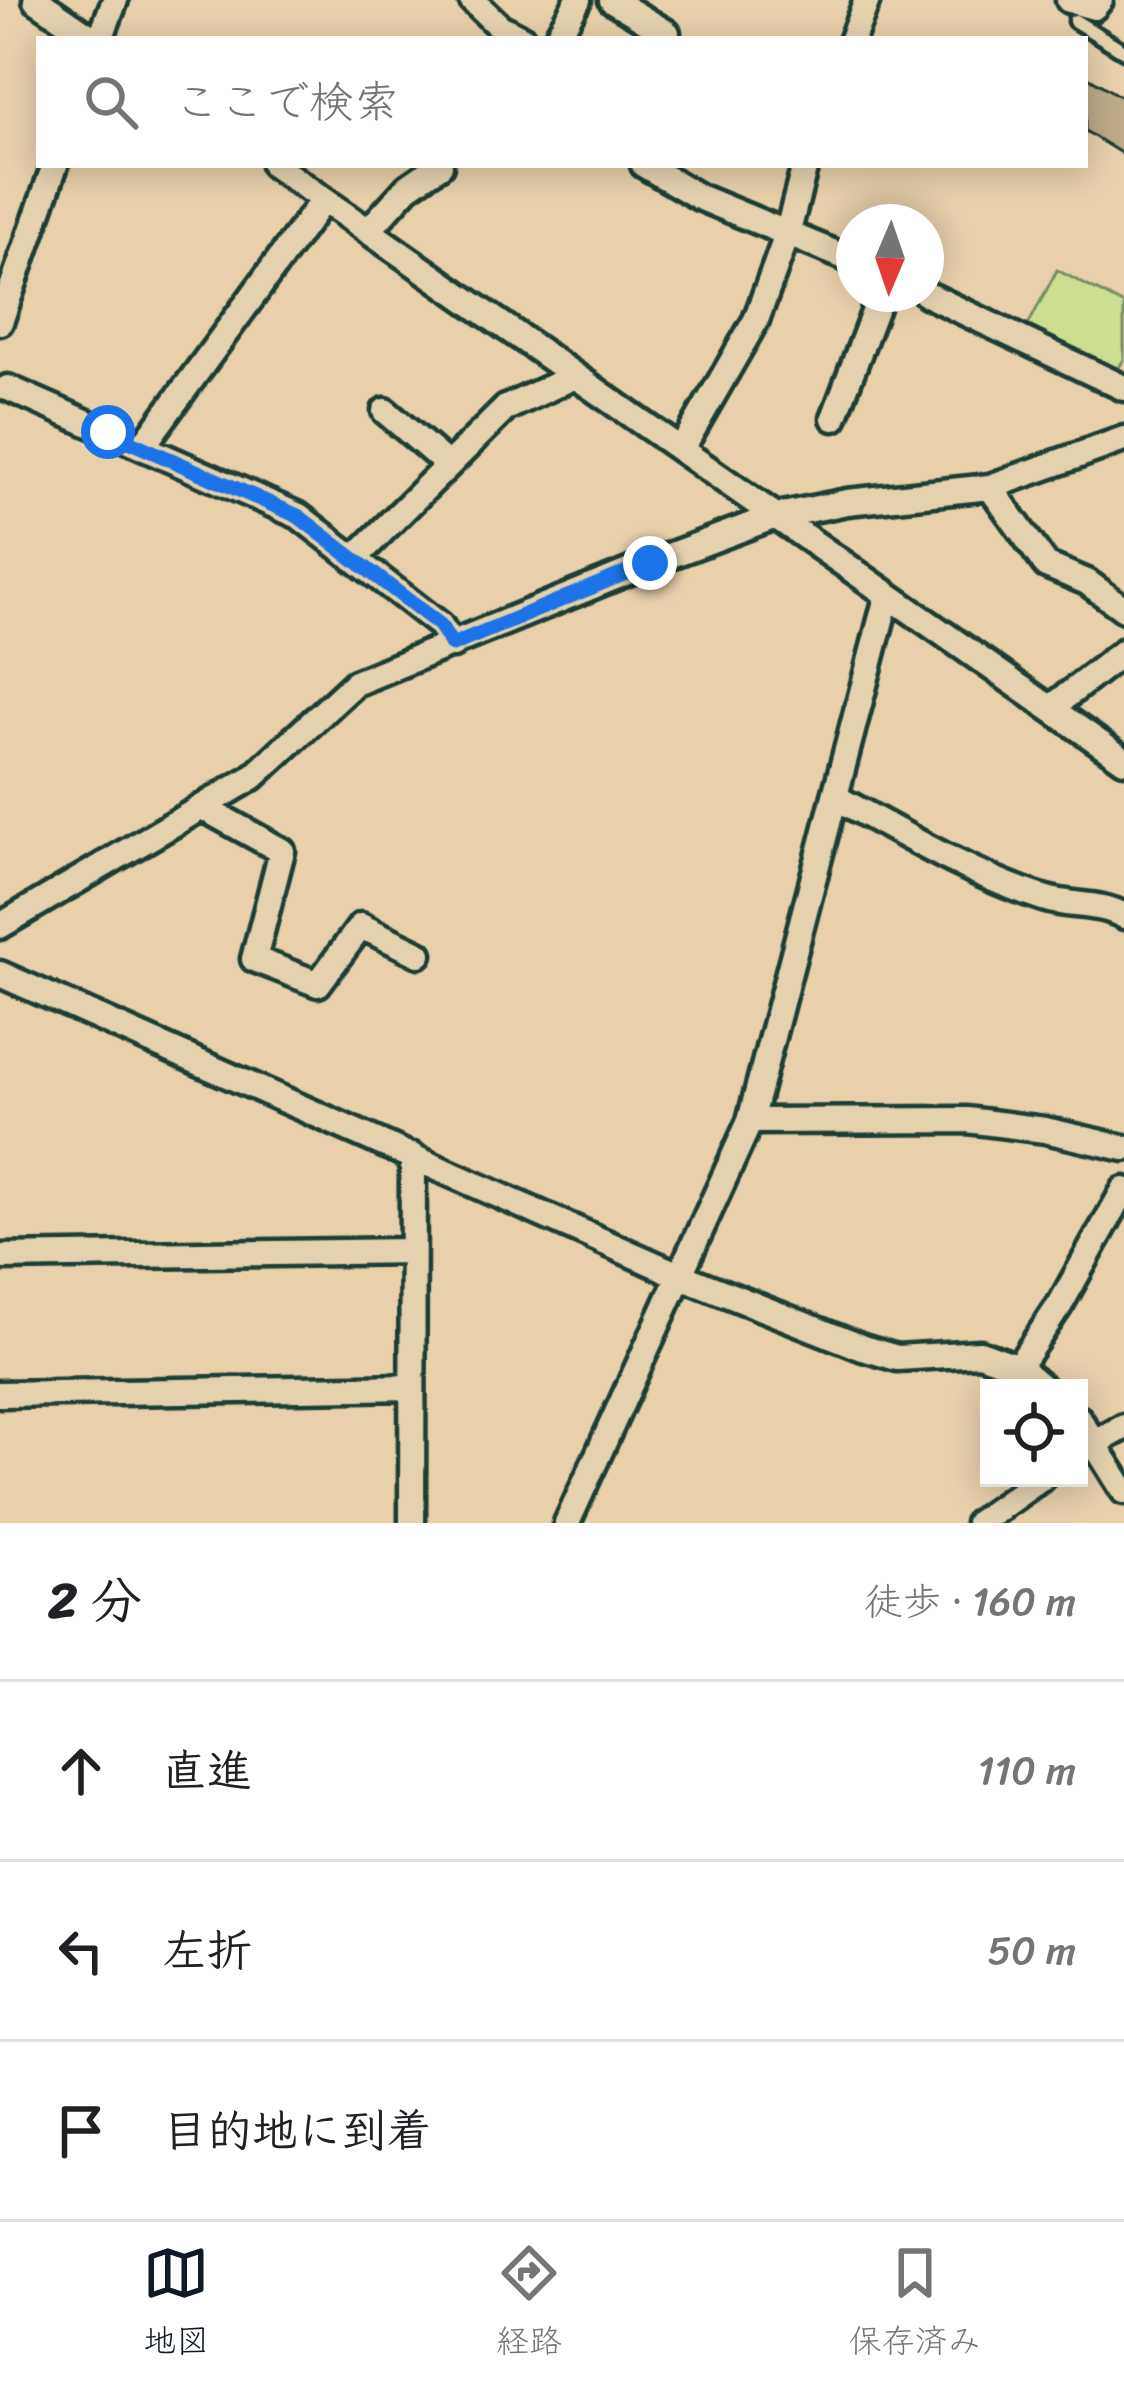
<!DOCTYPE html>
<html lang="ja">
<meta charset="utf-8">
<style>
:root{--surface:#fff;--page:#f6f6f6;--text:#202124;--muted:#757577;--line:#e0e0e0;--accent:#111827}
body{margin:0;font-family:Sriracha,"Klee One",sans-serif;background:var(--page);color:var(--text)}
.controls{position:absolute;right:36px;bottom:36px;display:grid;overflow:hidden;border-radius:0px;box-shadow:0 6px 30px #0003}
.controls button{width:108px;height:108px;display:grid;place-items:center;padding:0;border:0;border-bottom:3px solid var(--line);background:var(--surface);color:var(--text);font:60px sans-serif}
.compass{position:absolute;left:836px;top:204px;width:108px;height:108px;border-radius:50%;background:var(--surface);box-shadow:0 6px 30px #0003;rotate:182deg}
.stop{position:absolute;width:36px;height:36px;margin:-27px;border:9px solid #1a73e8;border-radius:50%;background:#fff}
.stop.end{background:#1a73e8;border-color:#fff;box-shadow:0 3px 12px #0008}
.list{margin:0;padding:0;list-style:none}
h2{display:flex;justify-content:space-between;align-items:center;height:156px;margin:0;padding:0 48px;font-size:51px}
h2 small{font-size:39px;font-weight:400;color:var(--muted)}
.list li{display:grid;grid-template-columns:78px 1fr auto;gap:36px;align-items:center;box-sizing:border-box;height:180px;padding:0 48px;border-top:3px solid var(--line)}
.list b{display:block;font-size:45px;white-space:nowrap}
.list em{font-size:39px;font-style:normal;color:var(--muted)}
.icon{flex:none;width:66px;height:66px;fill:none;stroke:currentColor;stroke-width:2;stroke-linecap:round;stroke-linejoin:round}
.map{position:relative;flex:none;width:1124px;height:1523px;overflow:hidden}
.search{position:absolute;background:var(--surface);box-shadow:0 6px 30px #0003;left:36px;right:36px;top:36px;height:132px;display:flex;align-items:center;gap:30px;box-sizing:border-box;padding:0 42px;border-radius:0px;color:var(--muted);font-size:45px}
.sheet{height:696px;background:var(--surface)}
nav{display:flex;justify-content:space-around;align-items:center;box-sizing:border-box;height:168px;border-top:3px solid var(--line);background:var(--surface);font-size:33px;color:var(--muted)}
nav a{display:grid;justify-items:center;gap:6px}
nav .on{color:var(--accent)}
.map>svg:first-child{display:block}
.green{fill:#cdde91;stroke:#768e62;stroke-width:3}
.building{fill:#bdaa86;stroke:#1f3d34;stroke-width:3}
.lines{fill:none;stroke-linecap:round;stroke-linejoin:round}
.service-casing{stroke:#1f3d34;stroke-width:21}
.minor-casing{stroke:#1f3d34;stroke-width:33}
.service{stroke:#e4d2af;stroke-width:12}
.minor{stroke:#e4d2af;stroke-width:24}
.route{stroke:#1a73e8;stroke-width:15}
</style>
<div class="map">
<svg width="1124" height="1523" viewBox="0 0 1124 1523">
<rect width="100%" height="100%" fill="#e7d0aa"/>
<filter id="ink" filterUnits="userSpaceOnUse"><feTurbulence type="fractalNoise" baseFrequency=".00833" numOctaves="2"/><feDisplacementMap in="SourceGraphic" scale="24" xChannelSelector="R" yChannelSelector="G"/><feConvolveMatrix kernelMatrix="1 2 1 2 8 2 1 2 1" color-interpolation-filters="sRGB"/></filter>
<g filter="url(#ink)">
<!-- green -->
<path class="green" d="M1057,270L1124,305V359L1117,371L1028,325Z"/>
<!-- building -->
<path class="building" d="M1085,75L1124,99V155L1085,131Z"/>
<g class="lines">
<!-- service casing -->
<g class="service-casing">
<path id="service" d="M1075,21L1124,51"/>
</g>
<!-- minor casing -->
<g class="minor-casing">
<path id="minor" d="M36,0L93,39
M472,0L500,27L523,39
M612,0L667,33
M1069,0L1094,7L1100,0
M100,39L115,0
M556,39L578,0
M852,39L867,0
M274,165L1124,760
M644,165L699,197L854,261
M368,231L408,187L440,165
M926,294L1124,388
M0,322L55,165
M8,388L299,516L440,625L453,645
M385,411L448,465
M834,418L881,294
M142,447L323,200
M681,450L756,320L787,235L805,165
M990,487L1046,565L1087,582L1124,609
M354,559L506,408L575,376
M1051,708L1124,651
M835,797C903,834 969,874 1043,898C1069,907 1100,902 1124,916
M202,807L282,851L254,959L318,984L361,926L419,954
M0,926L253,777L355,683L650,563L773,517L847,502L990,487L1124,439
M0,974L681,1276L863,1348L897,1358L980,1353L1018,1367L1043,1388
M750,1121L967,1120L1045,1130L1124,1148
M0,1257L412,1251
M1018,1367L1061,1303L1124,1190
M0,1394L412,1387
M1079,1419L1124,1491
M1079,1452L1124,1427
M412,1523L413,1156
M567,1523L750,1121L887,597
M978,1523L1042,1478"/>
</g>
<!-- service -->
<use href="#service" class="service"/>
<!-- minor -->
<use href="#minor" class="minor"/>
</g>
</g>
<g class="lines" filter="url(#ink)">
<!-- route -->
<path class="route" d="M108,432L298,516L440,625L452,645L650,563"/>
</g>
</svg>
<div class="controls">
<button><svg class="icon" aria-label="locate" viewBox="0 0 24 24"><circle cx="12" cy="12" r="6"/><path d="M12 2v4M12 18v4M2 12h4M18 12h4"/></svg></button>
</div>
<svg class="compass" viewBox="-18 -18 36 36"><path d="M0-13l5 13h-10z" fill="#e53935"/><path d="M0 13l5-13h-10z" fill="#757577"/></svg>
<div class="stop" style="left:108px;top:432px"></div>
<div class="stop end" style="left:650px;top:563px"></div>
<div class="search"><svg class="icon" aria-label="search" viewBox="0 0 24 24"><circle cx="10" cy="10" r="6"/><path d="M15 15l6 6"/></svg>ここで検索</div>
</div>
<section class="sheet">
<h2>2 分<small>徒歩 · 160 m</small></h2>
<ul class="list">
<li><svg class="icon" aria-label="ahead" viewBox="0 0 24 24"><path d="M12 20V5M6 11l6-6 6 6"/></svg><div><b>直進</b></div><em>110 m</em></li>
<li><svg class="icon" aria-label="left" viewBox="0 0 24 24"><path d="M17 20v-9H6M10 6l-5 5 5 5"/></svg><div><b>左折</b></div><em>50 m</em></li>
<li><svg class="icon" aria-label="arrive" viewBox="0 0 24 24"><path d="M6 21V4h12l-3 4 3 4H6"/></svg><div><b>目的地に到着</b></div></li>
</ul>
</section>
<nav>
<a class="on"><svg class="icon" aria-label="map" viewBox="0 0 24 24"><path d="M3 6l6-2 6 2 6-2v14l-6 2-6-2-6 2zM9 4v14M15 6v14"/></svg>地図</a>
<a><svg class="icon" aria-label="directions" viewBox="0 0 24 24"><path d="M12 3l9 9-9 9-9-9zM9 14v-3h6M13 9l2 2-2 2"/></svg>経路</a>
<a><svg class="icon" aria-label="saved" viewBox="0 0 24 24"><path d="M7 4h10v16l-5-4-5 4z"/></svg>保存済み</a>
</nav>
